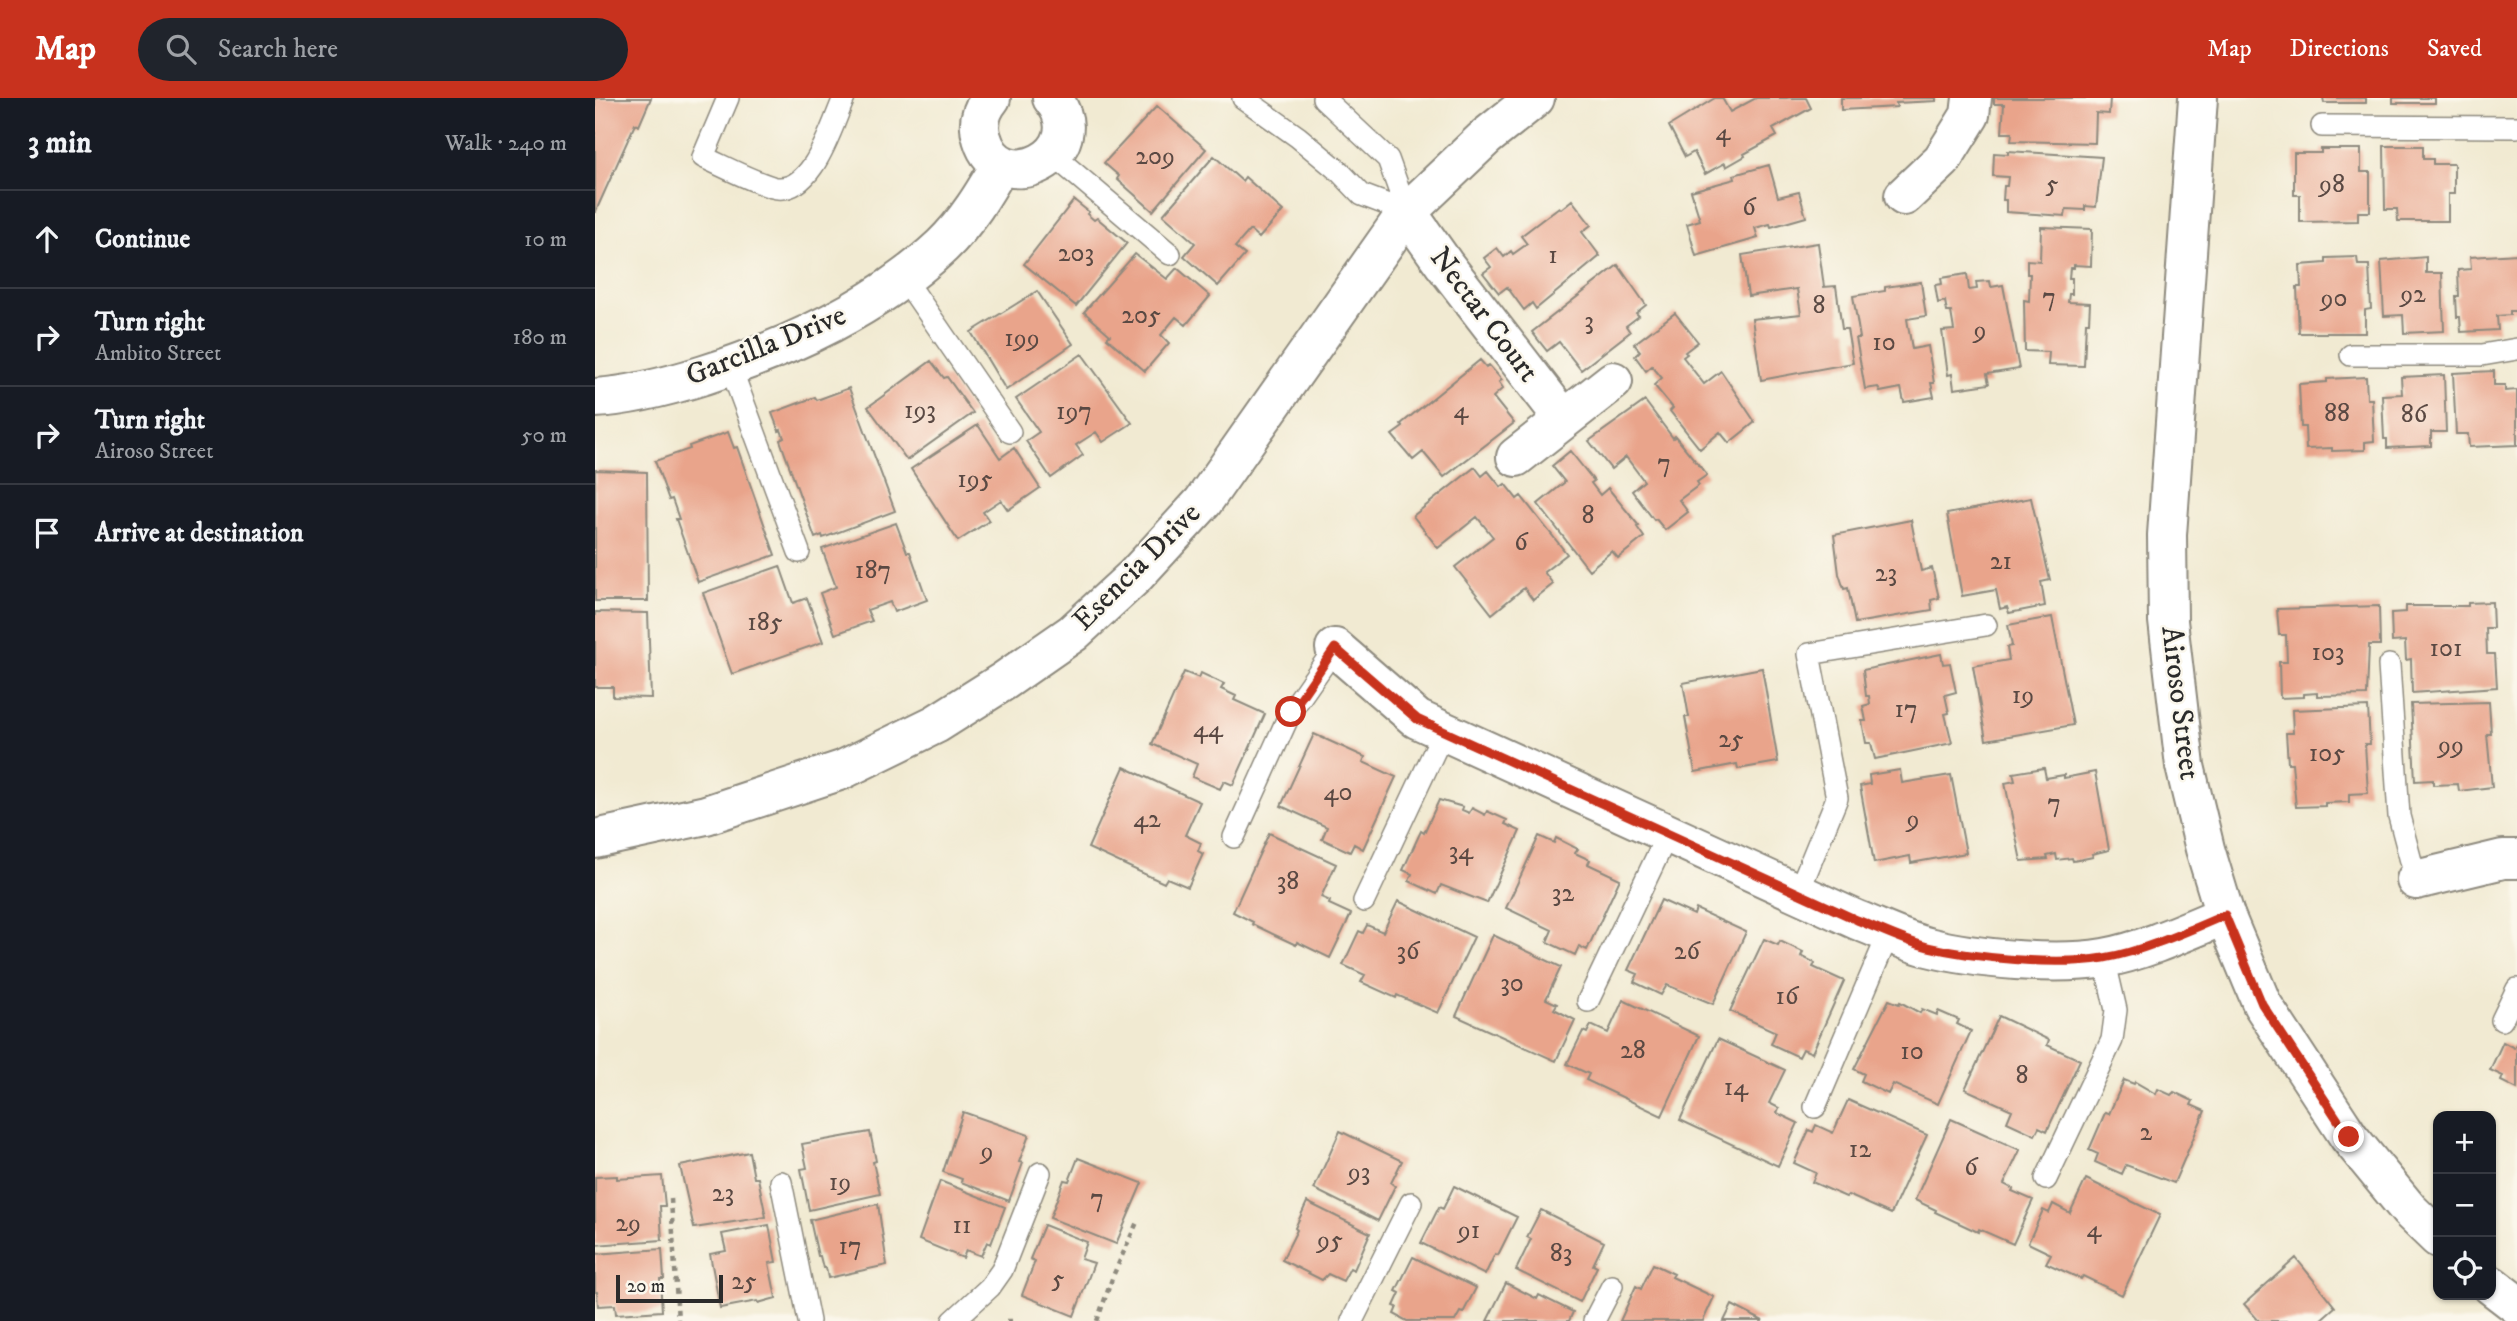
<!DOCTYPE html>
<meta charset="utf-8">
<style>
:root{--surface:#171b24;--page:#20242c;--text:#f1f3f6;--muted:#9ea1a6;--line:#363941;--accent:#c8321e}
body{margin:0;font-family:"IM FELL DW Pica",serif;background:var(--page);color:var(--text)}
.controls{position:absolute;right:21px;bottom:21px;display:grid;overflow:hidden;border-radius:14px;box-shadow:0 2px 5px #0004}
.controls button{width:63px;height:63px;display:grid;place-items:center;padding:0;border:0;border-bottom:2px solid var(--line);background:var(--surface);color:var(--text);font:35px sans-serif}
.scale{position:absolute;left:21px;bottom:18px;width:107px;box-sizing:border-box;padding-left:7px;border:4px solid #2b2b2b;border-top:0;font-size:19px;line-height:24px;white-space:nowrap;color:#2b2b2b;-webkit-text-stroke:5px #fbf7ec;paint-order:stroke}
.stop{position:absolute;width:21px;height:21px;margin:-16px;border:5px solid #c8321e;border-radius:50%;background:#fff}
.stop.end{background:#c8321e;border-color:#fff;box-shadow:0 2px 7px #0008}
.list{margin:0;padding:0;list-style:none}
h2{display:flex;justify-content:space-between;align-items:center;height:91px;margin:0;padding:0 28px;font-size:30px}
h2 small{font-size:23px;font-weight:400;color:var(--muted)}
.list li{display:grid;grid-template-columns:46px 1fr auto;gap:21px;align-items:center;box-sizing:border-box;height:98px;padding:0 28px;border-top:2px solid var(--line)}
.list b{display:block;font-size:26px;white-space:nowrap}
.list p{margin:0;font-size:23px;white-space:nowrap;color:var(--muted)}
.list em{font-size:23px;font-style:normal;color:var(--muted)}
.icon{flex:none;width:38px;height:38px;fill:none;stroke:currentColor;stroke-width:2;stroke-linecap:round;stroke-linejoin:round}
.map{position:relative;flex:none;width:1922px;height:1223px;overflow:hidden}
header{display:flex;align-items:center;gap:42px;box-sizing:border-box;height:98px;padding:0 35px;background:var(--accent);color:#fff}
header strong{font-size:33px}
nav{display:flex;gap:38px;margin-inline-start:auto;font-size:24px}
.search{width:490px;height:63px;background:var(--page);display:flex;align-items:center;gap:18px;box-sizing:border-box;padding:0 24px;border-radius:38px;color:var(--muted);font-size:26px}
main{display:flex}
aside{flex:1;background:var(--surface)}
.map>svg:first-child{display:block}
.building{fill:#e9a48b}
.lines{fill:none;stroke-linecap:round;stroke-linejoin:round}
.lane-casing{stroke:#8e8a7e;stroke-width:24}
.street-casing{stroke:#8e8a7e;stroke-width:42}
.secondary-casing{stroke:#8e8a7e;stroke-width:42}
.path{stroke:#8e8a7e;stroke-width:4.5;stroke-dasharray:5 5;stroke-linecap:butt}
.lane{stroke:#fff;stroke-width:21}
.street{stroke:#fff;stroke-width:38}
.secondary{stroke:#fff;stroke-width:38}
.route{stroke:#c8321e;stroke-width:9}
.labels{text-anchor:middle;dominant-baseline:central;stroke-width:5;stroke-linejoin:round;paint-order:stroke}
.number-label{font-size:26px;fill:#5a4943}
.street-label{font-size:30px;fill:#2b2b2b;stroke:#fbf7ec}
</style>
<header>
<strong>Map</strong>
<div class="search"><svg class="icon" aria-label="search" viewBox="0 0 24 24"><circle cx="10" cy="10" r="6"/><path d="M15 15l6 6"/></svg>Search here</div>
<nav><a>Map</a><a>Directions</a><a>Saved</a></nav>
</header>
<main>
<aside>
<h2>3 min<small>Walk · 240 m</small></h2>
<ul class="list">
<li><svg class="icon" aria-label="ahead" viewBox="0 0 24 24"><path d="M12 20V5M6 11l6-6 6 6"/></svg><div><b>Continue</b></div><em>10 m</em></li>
<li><svg class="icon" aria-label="right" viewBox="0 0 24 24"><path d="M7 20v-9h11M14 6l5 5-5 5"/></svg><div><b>Turn right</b><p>Ambito Street</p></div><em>180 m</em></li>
<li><svg class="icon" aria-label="right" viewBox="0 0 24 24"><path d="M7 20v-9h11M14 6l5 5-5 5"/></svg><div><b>Turn right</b><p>Airoso Street</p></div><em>50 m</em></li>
<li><svg class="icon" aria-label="arrive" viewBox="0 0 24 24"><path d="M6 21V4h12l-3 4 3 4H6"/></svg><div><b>Arrive at destination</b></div></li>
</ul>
</aside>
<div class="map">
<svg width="1922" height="1223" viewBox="0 0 1922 1223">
<rect width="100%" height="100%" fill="#fbf7ec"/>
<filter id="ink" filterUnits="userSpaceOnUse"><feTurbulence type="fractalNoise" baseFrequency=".0143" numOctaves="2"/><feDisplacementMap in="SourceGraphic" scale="14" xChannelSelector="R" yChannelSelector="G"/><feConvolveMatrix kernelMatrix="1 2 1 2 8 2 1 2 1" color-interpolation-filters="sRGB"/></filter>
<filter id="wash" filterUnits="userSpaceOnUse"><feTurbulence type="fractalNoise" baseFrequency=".00686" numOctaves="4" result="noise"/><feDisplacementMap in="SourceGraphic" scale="28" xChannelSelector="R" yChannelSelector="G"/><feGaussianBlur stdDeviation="1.57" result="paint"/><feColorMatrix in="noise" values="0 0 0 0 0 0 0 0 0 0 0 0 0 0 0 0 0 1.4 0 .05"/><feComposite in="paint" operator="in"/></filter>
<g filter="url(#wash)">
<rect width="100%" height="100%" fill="#f1ead2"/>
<g id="blocks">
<!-- building -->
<path class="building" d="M0,0H56L44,28L40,26L0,115Z
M1120,0H1127L1135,14L1161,0H1211L1216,10L1178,31L1182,38L1149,56L1150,58L1131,69L1130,65L1110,76L1099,54L1090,59L1074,28Z
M1246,0H1341V3L1301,5L1302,9L1246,12Z
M1399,0H1515L1514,16L1501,15L1500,45L1416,43L1417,35H1407L1409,6H1399Z
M1728,0H1771V5H1729Z
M1798,0H1840V5H1798Z
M562,8L611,51L558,113L522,81L524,78L509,65Z
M1789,48H1828V61H1838V66H1859V96H1853V123H1803L1802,111H1790Z
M1726,51H1766V74H1775V114H1763V123L1705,124V97H1699V55H1726Z
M1413,53L1507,59L1501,109L1490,108V112L1471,111L1470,118L1411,114V102H1408L1409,88H1412L1413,79L1398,78L1399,55L1413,56Z
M619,58L647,83L650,79L688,113L664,140L655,132L640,149L650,157L623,188L589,158L600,145L568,117Z
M1174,67L1183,99L1204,94L1211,119L1176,129L1175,126L1160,130L1163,140L1101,158L1092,126L1105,122L1096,93L1140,81L1139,77Z
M479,102L494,114L492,116L499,122L502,120L532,145L481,208L429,166Z
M977,102L996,127L987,134L1005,158L941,211L937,205L929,212L912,189L904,195L888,175L896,169L889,160L902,150L909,159L916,153L918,156L932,146L926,138L964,109L966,111Z
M1446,129L1497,131L1496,168L1479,167V170H1475L1474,180H1477V196H1474L1473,204L1495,205L1494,224H1491L1489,268L1453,267L1454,254L1430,253L1429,202L1434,203L1435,176H1432V162L1445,163Z
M1223,145L1229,189L1241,188L1247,231H1252L1258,265L1166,282L1157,221L1206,216L1202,191L1153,198L1147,157Z
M540,156L572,181L582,170L615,198L591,227L581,219L566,237L574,245L550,273L512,240L515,237L489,214Z
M1922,156V213H1915V217L1902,218L1903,232L1866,234L1865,219H1862L1861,198H1864L1863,172L1876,171L1875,159Z
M1762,159L1763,167H1774L1776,211L1770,212V235H1704L1702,189H1706L1705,167L1731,165V160Z
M1831,159V175H1847L1849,233L1809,235L1808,217L1789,218L1786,163Z
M1023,167L1051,207L1041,215L1044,218L1031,228L1035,234L986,272L964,244L952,253L937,234Z
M1372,176L1374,192L1382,191L1381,184L1395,183L1396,189L1408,187L1424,271L1392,276L1394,286L1359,291L1357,276L1353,277L1347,233L1359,232L1356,214H1352L1350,203L1343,205L1340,187L1347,186L1346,180Z
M1326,184L1331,218L1312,221L1317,251L1333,248L1339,285H1336L1339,299L1309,304L1306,290L1285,294L1283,289L1270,291L1261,240H1265L1258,198L1290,193V189Z
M442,193L478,246L411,292L376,234Z
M1080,215L1103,244L1090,254L1092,256L1088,259L1109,286L1126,273L1160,324L1134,345L1125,334L1105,351L1075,313L1078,310L1059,287L1067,280L1057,268L1051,273L1040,258L1045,253L1039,246Z
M487,256L537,325L508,344L501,334L481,347L488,357L456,380L431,343L444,334L421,301Z
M885,262L891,269L894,267L907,282L904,284L908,290L898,299L919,325L849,379L828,354L818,362L797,337L808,329L806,326Z
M336,263L349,280L352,279L378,315L312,362L273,309Z
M1899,273V287H1910V293L1922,292V347L1874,349L1873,336H1861L1858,275Z
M1849,277L1851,334H1836V348L1792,350V341H1789L1787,297L1807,296L1806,279Z
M1771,279L1772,301H1777L1779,343L1770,344V352L1737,353V350L1711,351L1710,329H1706L1704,286L1732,284V281Z
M254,290L300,413L228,440L227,437L220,440L185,342L189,340L186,332L184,333L177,315L220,299L222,302Z
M1050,303L1078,340L1080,338L1112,377L1102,384L1104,387L1084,402L1093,414L1070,432L1061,421L1059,422L1037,393L1049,383L1031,359L1016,371L994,343Z
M383,327L405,360L419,350L445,390L413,412L406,402L388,414L394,423L363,443L316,371Z
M133,334L139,350L142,349L180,457L103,484L81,421H84L77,401L74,402L60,363L95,351L94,348Z
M975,353L999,383L996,385L1005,397L1013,390L1044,428L1042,429L1049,439L1023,460L1017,453L994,472L943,406L970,384L957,368Z
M880,369L887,378L893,373L906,389L910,386L922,401L926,398L972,456L949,474L958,486L938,502L929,490L897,516L860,469L898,439L882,419L843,450L818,418Z
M0,372L52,374L53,503H0Z
M1436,400L1455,482L1446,484L1450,508L1414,515L1412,509L1405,511L1401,492L1367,498L1352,416Z
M1316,422L1326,473L1337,470L1344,500L1336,502L1337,512L1260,525L1253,490L1249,491L1244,476L1239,437Z
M301,425L312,454H315L332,502L299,514L295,504L272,512L277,523L240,536L225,495L241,489L227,451Z
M185,468L198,505L212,500L228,544L137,576L108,495Z
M1897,504L1898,530H1891L1892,556H1900L1902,589L1817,595L1816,561L1811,562L1810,543L1797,544L1796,515L1811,514V508H1873V505Z
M1784,508L1785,547H1774L1772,597L1722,598V595L1709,596V599L1685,600L1684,564H1692L1691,537H1684L1682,511Z
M0,514L53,515L56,600L18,599V589H0Z
M1457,519L1478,627L1391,642L1378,568L1414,562L1412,549L1417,548L1413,527Z
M1346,556L1348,566L1355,565L1361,594L1350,597L1354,615L1350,616L1357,645L1280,661L1276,645H1271L1267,623H1271L1268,608L1275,606L1274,598H1271L1268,572Z
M1167,570L1183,664L1143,671L1142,666L1100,674L1090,619H1094L1088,585Z
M589,574L604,580L606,575L629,586L626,591L641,598L639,602L670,616L638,687L629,683L625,691L597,679L602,666L557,646Z
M1894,604L1896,636H1892L1897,689L1864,693L1863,686L1838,687V682L1820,683L1816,606Z
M1773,609L1775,646H1770L1773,695L1754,696V704L1730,705V708L1701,709L1697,665H1693L1691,635H1698L1697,612Z
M719,636L770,659L768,664L801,679L768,751L759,746L755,754L727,741L732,729L686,708Z
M529,669L605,704L590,737L606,745L603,753L608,756L593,789L572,780L569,785L493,750Z
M1449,670L1451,680L1469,677V680L1500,674L1514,752L1497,756L1498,759L1478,763L1477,760L1462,762L1461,756L1452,758L1453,761L1426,763L1410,685L1420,683L1418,675Z
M1305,672L1307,685L1356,677L1371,755L1316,765L1315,758L1279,765L1265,688L1275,686L1274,677Z
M844,702L868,709L867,712L874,715L877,710L890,717L892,713L912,722L910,726L925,733L892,805L846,787L842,796L814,783L817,776L808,772L826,733L829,735Z
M674,735L741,766L726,799L735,803L734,806L756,816L735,860L702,844L701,847L657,826L658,824L638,814Z
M944,738L959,745L961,740L983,751L980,755L995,762L993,766L1025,781L992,852L984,848L980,857L952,844L957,832L911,810Z
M1066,802L1099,817L1101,811L1151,834L1118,906L1072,887L1066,897L1039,884L1043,876L1033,872Z
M803,803L879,839L843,915L802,897L801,900L766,884L770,877L748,867L764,833L768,835L772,827L788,834Z
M898,837L966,869L951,901L962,906L959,911L980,922L961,963L861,918Z
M1169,841L1183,847L1185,843L1208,854L1206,858L1220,865L1218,869L1249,883L1217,955L1208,951L1204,959L1176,946L1181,934L1135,913Z
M1028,902L1104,938L1067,1018L991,982L994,976L972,966L988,933L992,935L996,927L1013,935Z
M1294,902L1304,906L1305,904L1325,915L1327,911L1342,917L1343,913L1364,922L1362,926L1376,933L1343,1006L1298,986L1293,996L1266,983L1269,976L1259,971Z
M1404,918L1454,942L1452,947L1485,962L1452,1033L1444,1029L1440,1037L1412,1024L1417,1012L1370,991Z
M1123,941L1190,972L1174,1005L1184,1010L1182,1015L1203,1025L1183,1068L1085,1022Z
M1908,944L1919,950L1922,944V991L1906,983L1908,978L1895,972Z
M1529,982L1539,986L1540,984L1561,996L1563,991L1576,997L1579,994L1598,1003L1596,1007L1610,1013L1579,1085L1531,1067L1527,1076L1500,1064L1503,1056L1494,1052L1510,1015L1514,1016Z
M1253,1002L1332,1037L1296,1116L1253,1097L1251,1099L1217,1084L1221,1075L1199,1065L1214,1032L1218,1034L1221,1027L1238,1035Z
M368,1014L434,1037L424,1064L428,1065L414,1103L366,1084L367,1081L348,1074Z
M1356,1021L1425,1052L1409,1086L1418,1091L1417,1093L1438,1102L1418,1146L1384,1131L1383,1134L1340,1114L1341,1112L1320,1102Z
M745,1033L807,1063L796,1085L800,1088L783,1123L719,1091Z
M275,1034L281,1063L278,1064L285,1096L214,1112L206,1071L212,1070L207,1046Z
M154,1054L159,1080H163L171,1119L99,1130L85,1068Z
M483,1060L547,1085L521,1146L455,1120L469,1082L474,1083Z
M22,1078V1081L67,1078L70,1108H65L67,1142L0,1147V1079Z
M1491,1081L1565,1117L1527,1197L1488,1178L1486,1181L1451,1165L1456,1156L1433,1145L1448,1112L1454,1115L1458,1106L1475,1115Z
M345,1083L410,1109L396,1146L392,1144L386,1158L371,1152L368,1160L324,1142Z
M859,1088L922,1119L903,1157L900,1156L890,1177L826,1145L844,1109L848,1111Z
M712,1104L775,1135L759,1172L755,1170L748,1183L733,1176L727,1182L687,1162L702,1132L700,1130Z
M283,1106L292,1167L233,1180L231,1170H228L225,1158H223L215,1122Z
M946,1112L1009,1144L998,1167L1002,1169L985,1204L921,1172L936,1141L932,1139Z
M174,1127L181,1164L174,1165L181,1200L163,1205L162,1203L125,1210L115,1156L131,1153L127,1136Z
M449,1127L492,1144L486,1161L499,1165L479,1218L427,1197L440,1163L435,1161Z
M67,1151L69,1181H65L67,1213L21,1216L20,1207L3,1208L2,1194H0V1156Z
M818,1159L881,1190L868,1215L865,1214L860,1223H812L799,1216L802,1209L799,1208L805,1195L801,1193Z
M1701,1160L1740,1209L1724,1223H1664L1649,1206Z
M1058,1166L1079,1176L1077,1179L1119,1199L1108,1223H1025L1041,1188L1046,1191Z
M911,1185L942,1201L944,1197L978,1214L974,1223H892Z
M1137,1207L1168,1223H1129Z"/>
</g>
</g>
<g filter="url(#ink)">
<use href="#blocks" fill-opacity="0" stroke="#8e8a7e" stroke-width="2"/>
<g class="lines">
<!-- lane casing -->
<g class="lane-casing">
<path id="lane" d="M133,0L108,59C130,69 154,82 177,89C217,100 237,27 249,0
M648,0L703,39L745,74L767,97L812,114
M728,0L793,61L812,114
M1727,28L1922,29
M458,57L575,156
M309,180L415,334
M1756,257H1887L1922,251
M135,268L204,454
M1794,567L1804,718L1821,782
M639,739L696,613L740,550
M1203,795L1242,700L1214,556L1391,527
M769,803L849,633
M993,903L1073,735
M1907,922L1922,891
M1220,1009L1294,835
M1451,1081L1517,942L1521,912L1509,860
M186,1084L214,1223
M358,1223L395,1189L407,1172L445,1075
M757,1223L816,1105
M999,1223L1017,1188"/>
</g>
<!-- street casing -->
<g class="street-casing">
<path id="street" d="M396,0C386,12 382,25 387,40C405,104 502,55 457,0
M1309,98L1347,62L1375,17L1377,0
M812,114L849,166L968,320
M0,300C37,298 74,288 109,277C196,249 281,210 347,148C372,124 389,95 406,66
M921,359L1018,283
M740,550L822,621L1262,822C1285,831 1309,843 1333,849C1380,861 1461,868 1509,860C1546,854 1594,832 1630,817
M1821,782L1908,761H1922"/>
</g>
<!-- secondary casing -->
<g class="secondary-casing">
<path id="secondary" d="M1603,0L1572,437L1573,523L1590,668L1610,751L1630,817L1667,906L1754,1039L1814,1112L1843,1140
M0,741L111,717L247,672L341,626L409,583L478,535L540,478L608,404L812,114L891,39L940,0
M1896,1187L1922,1207"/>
</g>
<!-- path -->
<path class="path" d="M76,1101L83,1223
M412,1223H417
M502,1223L518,1178L543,1122"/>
<!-- lane -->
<use href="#lane" class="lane"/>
<!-- street -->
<use href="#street" class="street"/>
<!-- secondary -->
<use href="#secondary" class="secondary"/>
</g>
</g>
<g class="lines" filter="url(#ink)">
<!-- route -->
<path class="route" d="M696,614L740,550L822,621L1262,822C1285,831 1309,843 1333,849C1379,860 1461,868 1509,860C1546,854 1595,832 1630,817L1667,906L1754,1039"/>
</g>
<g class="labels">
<!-- number labels -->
<g class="number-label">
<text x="1128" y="34">4</text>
<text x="560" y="58">209</text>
<text x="1457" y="86">5</text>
<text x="1737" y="86">98</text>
<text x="1154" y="109">6</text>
<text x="481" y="155">203</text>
<text x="958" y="157">1</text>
<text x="1818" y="196">92</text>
<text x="1454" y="199">7</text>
<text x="1739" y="200">90</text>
<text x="1224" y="207">8</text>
<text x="546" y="217">205</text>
<text x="994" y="223">3</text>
<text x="1385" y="232">9</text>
<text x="427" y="240">199</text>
<text x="1289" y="244">10</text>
<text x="325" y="312">193</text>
<text x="866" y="312">4</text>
<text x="479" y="313">197</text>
<text x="1742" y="315">88</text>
<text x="1819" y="316">86</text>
<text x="1069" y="365">7</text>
<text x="380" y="381">195</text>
<text x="993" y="417">8</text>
<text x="926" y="444">6</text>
<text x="1406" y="463">21</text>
<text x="278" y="472">187</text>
<text x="1291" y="475">23</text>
<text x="170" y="524">185</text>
<text x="1851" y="550">101</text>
<text x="1733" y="554">103</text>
<text x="1428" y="597">19</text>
<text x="1311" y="611">17</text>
<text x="613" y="631">44</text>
<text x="1136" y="641">25</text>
<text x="1856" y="647">99</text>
<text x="1732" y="655">105</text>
<text x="743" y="694">40</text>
<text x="1459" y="705">7</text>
<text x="552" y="721">42</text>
<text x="1318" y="721">9</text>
<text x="866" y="753">34</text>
<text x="693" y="783">38</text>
<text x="968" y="795">32</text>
<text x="813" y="853">36</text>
<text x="1092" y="853">26</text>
<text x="917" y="885">30</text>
<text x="1192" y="898">16</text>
<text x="1038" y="952">28</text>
<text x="1317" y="953">10</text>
<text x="1427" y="977">8</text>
<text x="1141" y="989">14</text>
<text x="1551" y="1034">2</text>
<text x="1265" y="1051">12</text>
<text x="392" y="1053">9</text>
<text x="1376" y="1069">6</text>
<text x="764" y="1074">93</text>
<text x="245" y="1084">19</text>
<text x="128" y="1095">23</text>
<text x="502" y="1100">7</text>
<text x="33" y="1125">29</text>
<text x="367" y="1127">11</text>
<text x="1499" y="1131">4</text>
<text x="874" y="1132">91</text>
<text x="735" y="1142">95</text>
<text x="255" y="1148">17</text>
<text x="966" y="1155">83</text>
<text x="463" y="1181">5</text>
<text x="149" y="1183">25</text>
</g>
<!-- street labels -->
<g class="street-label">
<text transform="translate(889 217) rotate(53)">Nectar Court</text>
<text transform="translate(171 248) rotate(-22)">Garcilla Drive</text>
<text transform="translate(542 469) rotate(-45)">Esencia Drive</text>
<text transform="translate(1585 605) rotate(83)">Airoso Street</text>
</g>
</g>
</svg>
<div class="controls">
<button>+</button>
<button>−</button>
<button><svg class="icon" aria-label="locate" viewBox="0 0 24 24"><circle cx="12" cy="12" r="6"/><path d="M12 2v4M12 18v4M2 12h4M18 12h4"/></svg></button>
</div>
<div class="scale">20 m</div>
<div class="stop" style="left:696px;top:614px"></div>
<div class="stop end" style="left:1754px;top:1039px"></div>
</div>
</main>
